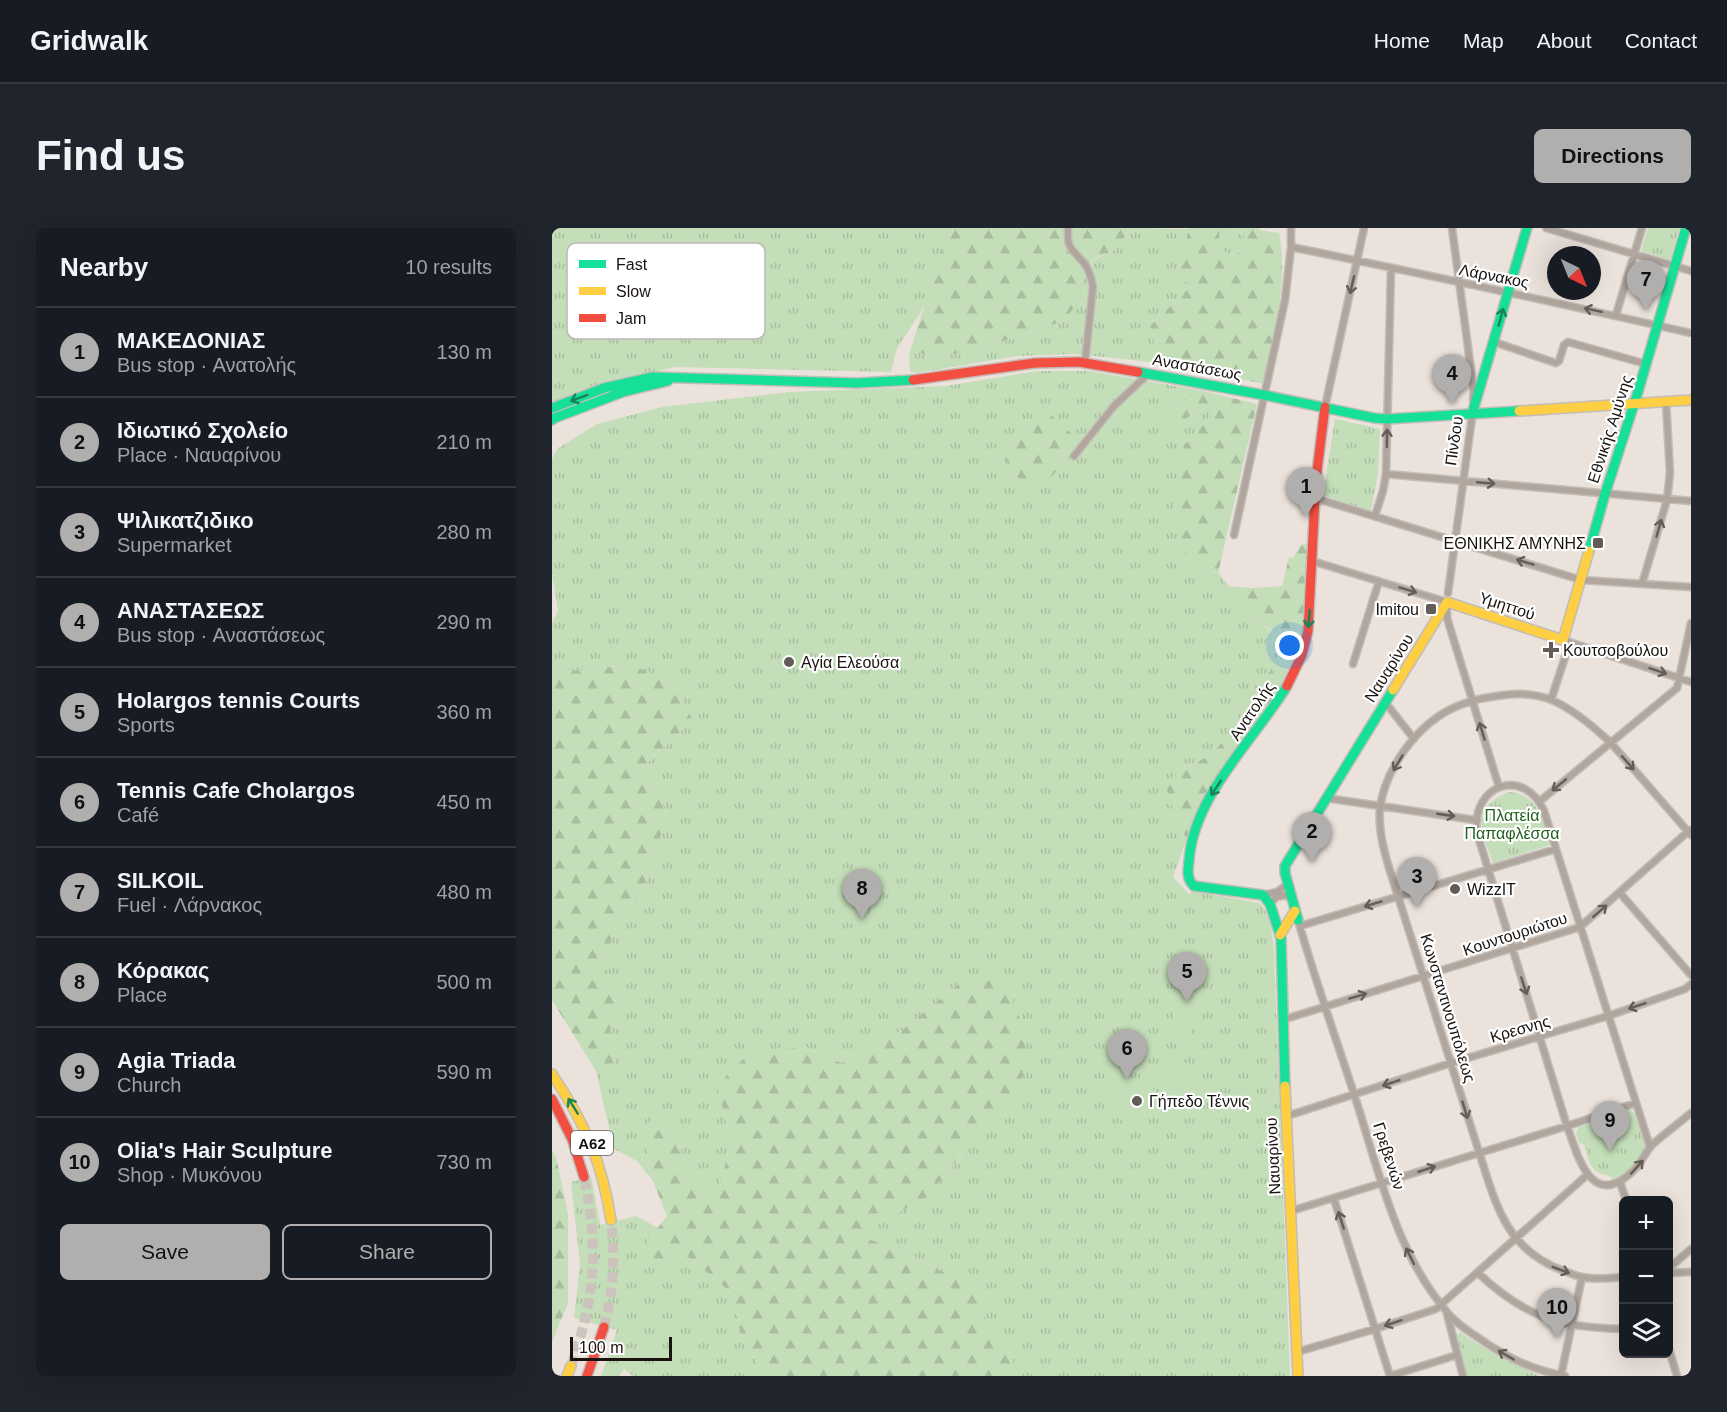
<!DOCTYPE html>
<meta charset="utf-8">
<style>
:root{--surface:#171b24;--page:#20242c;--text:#f1f3f6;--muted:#9ea1a6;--line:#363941;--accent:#b1afae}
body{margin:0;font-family:Helvetica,sans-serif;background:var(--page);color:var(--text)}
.controls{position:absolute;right:18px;bottom:18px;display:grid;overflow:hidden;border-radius:9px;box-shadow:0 6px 24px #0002}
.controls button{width:54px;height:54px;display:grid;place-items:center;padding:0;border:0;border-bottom:2px solid var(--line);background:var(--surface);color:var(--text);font:30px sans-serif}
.compass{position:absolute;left:995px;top:18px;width:54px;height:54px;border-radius:50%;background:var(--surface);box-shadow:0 6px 24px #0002;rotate:137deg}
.scale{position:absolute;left:18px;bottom:15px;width:102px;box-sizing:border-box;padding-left:6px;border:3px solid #18130f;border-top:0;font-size:16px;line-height:21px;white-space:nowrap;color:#18130f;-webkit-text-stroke:4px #fff;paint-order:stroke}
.you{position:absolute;left:738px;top:418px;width:21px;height:21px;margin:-15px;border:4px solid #fff;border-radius:50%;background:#1a73e8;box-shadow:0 0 0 9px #1a73e833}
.badge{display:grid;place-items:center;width:39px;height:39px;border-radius:50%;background:var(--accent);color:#111;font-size:20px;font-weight:700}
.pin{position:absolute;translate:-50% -50px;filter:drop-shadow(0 2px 3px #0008)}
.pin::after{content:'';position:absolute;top:32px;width:21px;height:18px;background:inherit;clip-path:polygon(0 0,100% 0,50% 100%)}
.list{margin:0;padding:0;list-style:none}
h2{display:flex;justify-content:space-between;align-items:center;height:78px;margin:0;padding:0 24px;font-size:26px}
h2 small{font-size:20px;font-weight:400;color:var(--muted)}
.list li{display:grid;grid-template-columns:39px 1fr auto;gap:18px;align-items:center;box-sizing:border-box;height:90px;padding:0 24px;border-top:2px solid var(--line)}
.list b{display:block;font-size:22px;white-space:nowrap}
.list p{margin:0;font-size:20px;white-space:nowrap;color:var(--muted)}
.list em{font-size:20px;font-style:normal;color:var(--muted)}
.actions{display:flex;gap:12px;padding:18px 24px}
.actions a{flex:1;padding:14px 0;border:2px solid var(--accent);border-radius:9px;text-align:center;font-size:21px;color:var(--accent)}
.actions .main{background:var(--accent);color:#111}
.icon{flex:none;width:33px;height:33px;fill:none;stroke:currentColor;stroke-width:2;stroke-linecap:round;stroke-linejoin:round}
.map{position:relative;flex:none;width:1139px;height:1148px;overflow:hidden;border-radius:9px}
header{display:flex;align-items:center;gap:36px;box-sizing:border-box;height:84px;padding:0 30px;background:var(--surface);border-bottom:2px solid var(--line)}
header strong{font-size:28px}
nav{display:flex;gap:33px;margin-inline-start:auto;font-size:21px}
.intro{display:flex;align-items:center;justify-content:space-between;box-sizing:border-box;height:144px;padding:0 36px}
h1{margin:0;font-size:42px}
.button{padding:15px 27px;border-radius:9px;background:var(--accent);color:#111;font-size:21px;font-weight:700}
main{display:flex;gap:36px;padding:0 36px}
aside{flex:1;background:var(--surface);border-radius:9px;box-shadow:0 6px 24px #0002}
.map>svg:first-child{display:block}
.grass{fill:url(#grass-tufts)}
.forest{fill:url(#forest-firs)}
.garden{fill:#c4deb9}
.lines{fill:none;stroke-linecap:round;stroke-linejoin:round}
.highway-tunnel{stroke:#cbc3bc;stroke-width:10;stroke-dasharray:10 5;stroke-linecap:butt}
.street-casing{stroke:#c3bdb8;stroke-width:9}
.fast-casing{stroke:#c3bdb8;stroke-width:12}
.slow-casing{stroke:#c3bdb8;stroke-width:12}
.jam-casing{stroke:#c3bdb8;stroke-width:12}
.street{stroke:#b0a69e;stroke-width:6}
.fast{stroke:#16e098;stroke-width:9}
.slow{stroke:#ffcf43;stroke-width:9}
.jam{stroke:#f24e42;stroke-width:9}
.oneway{stroke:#645c56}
.oneway2{stroke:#17845a}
.poi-dot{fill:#625b56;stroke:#fff;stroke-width:2}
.labels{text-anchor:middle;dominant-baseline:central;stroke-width:4.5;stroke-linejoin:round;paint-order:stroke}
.shield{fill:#fff;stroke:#5d5a57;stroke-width:1.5}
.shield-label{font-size:15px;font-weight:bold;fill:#18130f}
.street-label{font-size:16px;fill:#18130f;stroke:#fff}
.poi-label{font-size:16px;fill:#18130f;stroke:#fff;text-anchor:start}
.park-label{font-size:16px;fill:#215f1b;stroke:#fff}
.key{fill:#fff;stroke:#bab8b7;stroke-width:1.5}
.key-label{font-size:16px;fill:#18130f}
</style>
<header>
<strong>Gridwalk</strong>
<nav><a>Home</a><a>Map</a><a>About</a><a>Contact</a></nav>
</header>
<div class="intro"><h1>Find us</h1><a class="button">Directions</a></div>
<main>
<aside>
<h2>Nearby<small>10 results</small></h2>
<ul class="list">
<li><span class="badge">1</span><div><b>ΜΑΚΕΔΟΝΙΑΣ</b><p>Bus stop · Ανατολής</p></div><em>130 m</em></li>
<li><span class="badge">2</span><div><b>Ιδιωτικό Σχολείο</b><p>Place · Ναυαρίνου</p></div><em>210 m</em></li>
<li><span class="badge">3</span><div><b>Ψιλικατζιδικο</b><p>Supermarket</p></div><em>280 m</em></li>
<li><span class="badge">4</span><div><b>ΑΝΑΣΤΑΣΕΩΣ</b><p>Bus stop · Αναστάσεως</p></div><em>290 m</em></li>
<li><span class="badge">5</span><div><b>Holargos tennis Courts</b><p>Sports</p></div><em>360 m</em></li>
<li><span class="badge">6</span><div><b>Tennis Cafe Cholargos</b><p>Café</p></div><em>450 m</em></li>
<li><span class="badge">7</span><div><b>SILKOIL</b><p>Fuel · Λάρνακος</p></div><em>480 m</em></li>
<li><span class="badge">8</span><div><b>Κόρακας</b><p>Place</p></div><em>500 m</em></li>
<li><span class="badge">9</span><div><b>Agia Triada</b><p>Church</p></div><em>590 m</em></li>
<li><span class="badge">10</span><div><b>Olia's Hair Sculpture</b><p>Shop · Μυκόνου</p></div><em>730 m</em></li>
</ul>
<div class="actions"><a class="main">Save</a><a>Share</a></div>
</aside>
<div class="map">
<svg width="1139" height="1148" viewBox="0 0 1139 1148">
<defs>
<pattern id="grass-tufts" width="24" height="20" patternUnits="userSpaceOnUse" patternTransform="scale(1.5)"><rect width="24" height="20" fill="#c4deb9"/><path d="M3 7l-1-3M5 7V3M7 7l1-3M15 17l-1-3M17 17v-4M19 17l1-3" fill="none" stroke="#a8be9e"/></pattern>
<pattern id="forest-firs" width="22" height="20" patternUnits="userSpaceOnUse" patternTransform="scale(1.5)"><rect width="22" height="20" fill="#c4deb9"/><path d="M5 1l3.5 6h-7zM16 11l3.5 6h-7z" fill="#a8be9e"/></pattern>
</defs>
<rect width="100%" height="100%" fill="#ebe2db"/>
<!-- grass -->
<path class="grass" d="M0,0H425L345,120L339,144L123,139L32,161L0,174Z
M580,0L637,1L624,50L641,56L598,98L608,135L524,126L466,128L364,145L358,143L357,128L360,117L366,124L381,130L414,124L465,109L514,92L529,44L541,33L564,21Z
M664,0H685L692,7L690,24L677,27L668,20L667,4Z
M1096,0H1127L1118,32L1089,23Z
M486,143H537L647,162L642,168L615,180L609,190C628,199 642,186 659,176V189L648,202V343L666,345L699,386L720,404L726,428L718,443L704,456L700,470L685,495L671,514L655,529L631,540L623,588L626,599L635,610L621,649L638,667L639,663L708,675C719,687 721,710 722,726L738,1148H460L461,1131L432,1092L430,1064L356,1026L319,1012L311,991L337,990L377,968L412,924L413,751L349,803L289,835L254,819L165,858L179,913L165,969L139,950L114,881L90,900L101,953L85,933L62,921L44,843L63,834L55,812L67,775L51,733L68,691L100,645L114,585L95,535L122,510L140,491L79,437L0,445V395L6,383L0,345V231L5,221L45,196L110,179L237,164L394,158Z
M783,191L828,201L826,246L819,283L771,267Z
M957,564C987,566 991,594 998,617L941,635C930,603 916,580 957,564Z
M1078,882L1082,885L1094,919C1091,934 1074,947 1061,953L1058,948C1036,944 1038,934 1032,916L1027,915L1024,905L1027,899Z
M39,948L48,997L84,988L106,1000L91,1019L136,1029L181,1066L189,1111L214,1148H81L72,1141L67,1148H49L65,1102L22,1090L28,1035L19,954Z
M908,1104C933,1122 959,1135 988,1148H915L903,1110Z"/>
<!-- forest -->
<path class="forest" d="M401,0H580L564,21L541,32L529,44L532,63L514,92L465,109L414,124L381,130L366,124L360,117L394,11Z
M636,0H664L667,3L668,20L677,27L690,24L692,7L685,0H706L708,2L727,5C737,54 721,107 712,156L608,135L598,98L641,56L624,50L637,1Z
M647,162L705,176L666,345L648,343L631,320L621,289L625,244L632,217L659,189V177C640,185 631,199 609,191L615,180L642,168Z
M484,185L499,187L519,205L522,228L514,233L498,250L489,252L481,259L471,260L467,250L457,240L453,227L456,214L463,206L472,201Z
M756,315L755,392L747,430L730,462L663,555L647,580L635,610L626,599L614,559L620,550L631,540L655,529L671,514L685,495L699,470L704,456L718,443L726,428L720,403L699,386L674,358L701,360L730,358L737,329L741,330L749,317Z
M78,437L120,453L140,491L122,510L95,535L114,585L100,645L68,691L51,733L67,775L55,812L63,834L44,843L0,772V445Z
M413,751L453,754L475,808L468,871L412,923L377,968L337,990L312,992L319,1012L356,1026L430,1064L433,1092L461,1131L460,1148H214L189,1111L181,1066L136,1029L109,1039L91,1019L115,988L101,953L90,900L114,881L139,950L165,969L179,913L165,858L198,824L254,819L289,835L349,803Z
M0,922L4,929L16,986V1075L0,1114Z"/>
<!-- garden -->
<path class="garden" d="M631,737L651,740L637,812L619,807Z
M637,834L650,870L616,882L603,847Z
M597,849L610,884L572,898L560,862Z"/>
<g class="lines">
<!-- highway-tunnel -->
<path class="highway-tunnel" d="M52,1099C62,1060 63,1031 59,992
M19,1138C43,1070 47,1020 32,949"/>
<!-- street casing -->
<g class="street-casing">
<path id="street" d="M516,0C515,21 519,20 532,35C537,41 539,49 541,58L533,135
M900,0L922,164L921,172
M994,0L1139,43
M739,19C872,46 1006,75 1139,105
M1064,87L1090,0
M942,114L1004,135L1007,133L1012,117L1016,114L1094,136
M773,179L812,0
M522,228L562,178L596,146
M834,246L1139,273
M763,270L1029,352L1139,359
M823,288L831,263L834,246L839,40
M682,307L733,72L739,19V0
M760,333L895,374V390L947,559
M1090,356L1115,272L1118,245L1114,174
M896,365L921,182
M1011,412L1139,454
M801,436L827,353
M999,472L1018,414
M833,474L862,511
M774,570L923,592
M988,573L1125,460L1139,395
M1068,665L1139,747
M711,667L725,664L736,656
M718,676L724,669L733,667L740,671
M746,692C763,752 784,810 803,869C827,943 843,1023 895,1084C905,1097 921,1106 934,1115C960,1132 982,1142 1013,1148
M748,698L1004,621
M730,792L1028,699L1138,602
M735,888L899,835L1056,788L1133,761L1139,756
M1098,919L992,583C972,538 919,556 925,605L1015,898C1026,928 1039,983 1081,943C1090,935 1093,924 1100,917C1112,906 1126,896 1139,885
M1068,954L1074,972
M782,971L838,1148
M739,983L1015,898L1084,875
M1116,1041L1139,1021
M926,1045C973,1089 1007,1100 1072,1101
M1116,1045L1139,1044
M1072,1049C1058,1050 1043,1052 1030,1049C1024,1048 1018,1045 1012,1043C954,1022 944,977 927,924L838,643C832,623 826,602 828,580C833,542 863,500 897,482C912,474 929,470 945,468C963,465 983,465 1000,472C1022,482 1041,498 1059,515L1139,607
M895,1086L911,1148
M1116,1118L1125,1148
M745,1124L823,1101L884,1081L1035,947
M1009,1147L1030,1049
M838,1148L905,1127"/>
</g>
<!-- fast casing -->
<g class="fast-casing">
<path id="fast" d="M586,144L712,167L822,190L835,191L967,183
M0,180L52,160L101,149L305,155L361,152
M920,186L975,0
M0,191L71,164L116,153
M0,192L4,189
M1037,323L1053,266L1085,167L1134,0
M746,692L733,645V638L841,462
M733,858L729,710L718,676L711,667L642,658C634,651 636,642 637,633C641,568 702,512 735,458"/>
</g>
<!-- slow casing -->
<g class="slow-casing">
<path id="slow" d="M967,183L1139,172
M841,462L895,374L1011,412L1037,323
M728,707L743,683
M0,846C33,895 50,934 59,992
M733,858L746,1148
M15,1148L19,1138"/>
</g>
<!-- jam casing -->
<g class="jam-casing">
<path id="jam" d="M361,152L483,135L527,134L586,144
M735,458L750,427L756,403L764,251L773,179
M0,871L20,911L32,949
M35,1148L52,1099"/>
</g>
<!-- street -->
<use href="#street" class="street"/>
<!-- fast -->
<use href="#fast" class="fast"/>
<!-- slow -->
<use href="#slow" class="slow"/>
<!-- jam -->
<use href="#jam" class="jam"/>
</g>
<!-- one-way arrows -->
<defs><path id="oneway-shaft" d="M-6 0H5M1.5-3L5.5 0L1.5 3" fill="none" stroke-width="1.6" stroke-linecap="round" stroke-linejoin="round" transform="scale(1.5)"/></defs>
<g class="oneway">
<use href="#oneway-shaft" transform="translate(800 57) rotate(103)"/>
<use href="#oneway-shaft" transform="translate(1041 82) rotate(-168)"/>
<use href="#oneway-shaft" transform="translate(835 210) rotate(-89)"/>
<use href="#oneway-shaft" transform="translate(934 255) rotate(5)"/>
<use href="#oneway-shaft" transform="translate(1107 300) rotate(-74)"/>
<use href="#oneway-shaft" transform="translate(973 334) rotate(-163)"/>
<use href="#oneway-shaft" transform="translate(856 362) rotate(17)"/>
<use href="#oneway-shaft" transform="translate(1106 443) rotate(18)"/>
<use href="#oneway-shaft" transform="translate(930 503) rotate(-107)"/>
<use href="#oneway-shaft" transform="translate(846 535) rotate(121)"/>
<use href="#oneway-shaft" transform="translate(1076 535) rotate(49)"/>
<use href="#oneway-shaft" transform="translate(1007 557) rotate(141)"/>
<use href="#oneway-shaft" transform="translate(894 587) rotate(8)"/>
<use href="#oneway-shaft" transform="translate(821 676) rotate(163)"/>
<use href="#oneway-shaft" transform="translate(1048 683) rotate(-41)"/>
<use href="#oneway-shaft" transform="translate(972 758) rotate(72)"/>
<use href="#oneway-shaft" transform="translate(806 768) rotate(-17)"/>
<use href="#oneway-shaft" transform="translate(1085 778) rotate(161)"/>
<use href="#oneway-shaft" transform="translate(839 855) rotate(161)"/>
<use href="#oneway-shaft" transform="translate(913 882) rotate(73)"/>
<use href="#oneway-shaft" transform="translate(1085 939) rotate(-48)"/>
<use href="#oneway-shaft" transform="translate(875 941) rotate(-18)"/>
<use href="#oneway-shaft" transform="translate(789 992) rotate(-108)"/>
<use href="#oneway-shaft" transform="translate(858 1028) rotate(-116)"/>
<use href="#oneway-shaft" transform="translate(1009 1042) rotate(21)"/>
<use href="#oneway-shaft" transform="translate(841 1095) rotate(162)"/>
<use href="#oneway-shaft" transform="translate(954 1127) rotate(-150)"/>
</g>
<g class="oneway2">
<use href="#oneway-shaft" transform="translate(949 89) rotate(-74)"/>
<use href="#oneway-shaft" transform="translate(27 170) rotate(159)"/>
<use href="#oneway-shaft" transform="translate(757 391) rotate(95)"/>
<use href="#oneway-shaft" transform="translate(664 560) rotate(123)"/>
<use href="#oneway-shaft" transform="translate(21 878) rotate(-122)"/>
</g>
<!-- markers -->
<g class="poi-dot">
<rect x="1040" y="309" width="12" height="12" rx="3"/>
<rect x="873" y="375" width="12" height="12" rx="3"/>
<path d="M996 413h6v6h6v6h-6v6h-6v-6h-6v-6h6z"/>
<circle cx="237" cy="434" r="6"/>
<circle cx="903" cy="661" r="6"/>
<circle cx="585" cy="873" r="6"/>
</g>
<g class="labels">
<!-- shield labels -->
<rect class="shield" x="19" y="903" width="42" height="24" rx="4.5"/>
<g class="shield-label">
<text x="40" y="915">Α62</text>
</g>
<!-- street labels -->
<g class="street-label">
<text transform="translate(942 48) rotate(11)">Λάρνακος</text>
<text transform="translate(645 139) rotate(10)">Αναστάσεως</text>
<text transform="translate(1058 201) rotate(-72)">Εθνικής Αμύνης</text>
<text transform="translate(902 213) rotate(-82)">Πίνδου</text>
<text transform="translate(955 378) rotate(18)">Υμηττού</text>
<text transform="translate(837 440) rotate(-58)">Ναυαρίνου</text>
<text transform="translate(700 483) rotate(-56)">Ανατολής</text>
<text transform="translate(963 706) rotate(-18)">Κουντουριώτου</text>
<text transform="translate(896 780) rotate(73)">Κωνσταντινουπόλεως</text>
<text transform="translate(968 801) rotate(-16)">Κρεσνης</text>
<text transform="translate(721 928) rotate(-93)">Ναυαρίνου</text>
<text transform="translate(837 928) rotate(72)">Γρεβενών</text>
</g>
<!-- poi labels -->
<g class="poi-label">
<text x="1034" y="315" text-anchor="end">ΕΘΝΙΚΗΣ ΑΜΥΝΗΣ</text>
<text x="867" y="381" text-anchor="end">Imitou</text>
<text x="1011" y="422">Κουτσοβούλου</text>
<text x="249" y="434">Αγία Ελεούσα</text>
<text x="915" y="661">WizzIT</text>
<text x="597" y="873">Γήπεδο Τέννις</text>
</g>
<!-- park labels -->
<g class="park-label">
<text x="960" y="587">Πλατεία<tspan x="960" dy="18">Παπαφλέσσα</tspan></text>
</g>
</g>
<!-- legend -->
<rect x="15" y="15" width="198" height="96" rx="9" class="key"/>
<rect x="27" y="32" width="27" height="8" fill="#16e098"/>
<rect x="27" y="59" width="27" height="8" fill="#ffcf43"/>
<rect x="27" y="86" width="27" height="8" fill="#f24e42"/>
<g class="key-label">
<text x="64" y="42">Fast</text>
<text x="64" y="69">Slow</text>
<text x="64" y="96">Jam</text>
</g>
</svg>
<div class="controls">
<button>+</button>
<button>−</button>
<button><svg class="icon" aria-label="layers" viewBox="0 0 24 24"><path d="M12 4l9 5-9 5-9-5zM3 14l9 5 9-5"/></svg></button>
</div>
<svg class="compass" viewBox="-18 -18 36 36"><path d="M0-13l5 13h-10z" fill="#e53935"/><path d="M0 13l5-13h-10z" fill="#9ea1a6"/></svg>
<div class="scale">100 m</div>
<div class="you"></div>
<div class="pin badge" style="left:754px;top:289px">1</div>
<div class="pin badge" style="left:760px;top:634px">2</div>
<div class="pin badge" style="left:865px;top:679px">3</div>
<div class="pin badge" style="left:900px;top:176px">4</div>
<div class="pin badge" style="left:635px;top:774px">5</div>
<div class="pin badge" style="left:575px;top:851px">6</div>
<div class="pin badge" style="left:1094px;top:82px">7</div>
<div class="pin badge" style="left:310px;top:691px">8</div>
<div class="pin badge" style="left:1058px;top:923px">9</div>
<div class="pin badge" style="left:1005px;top:1110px">10</div>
</div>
</main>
